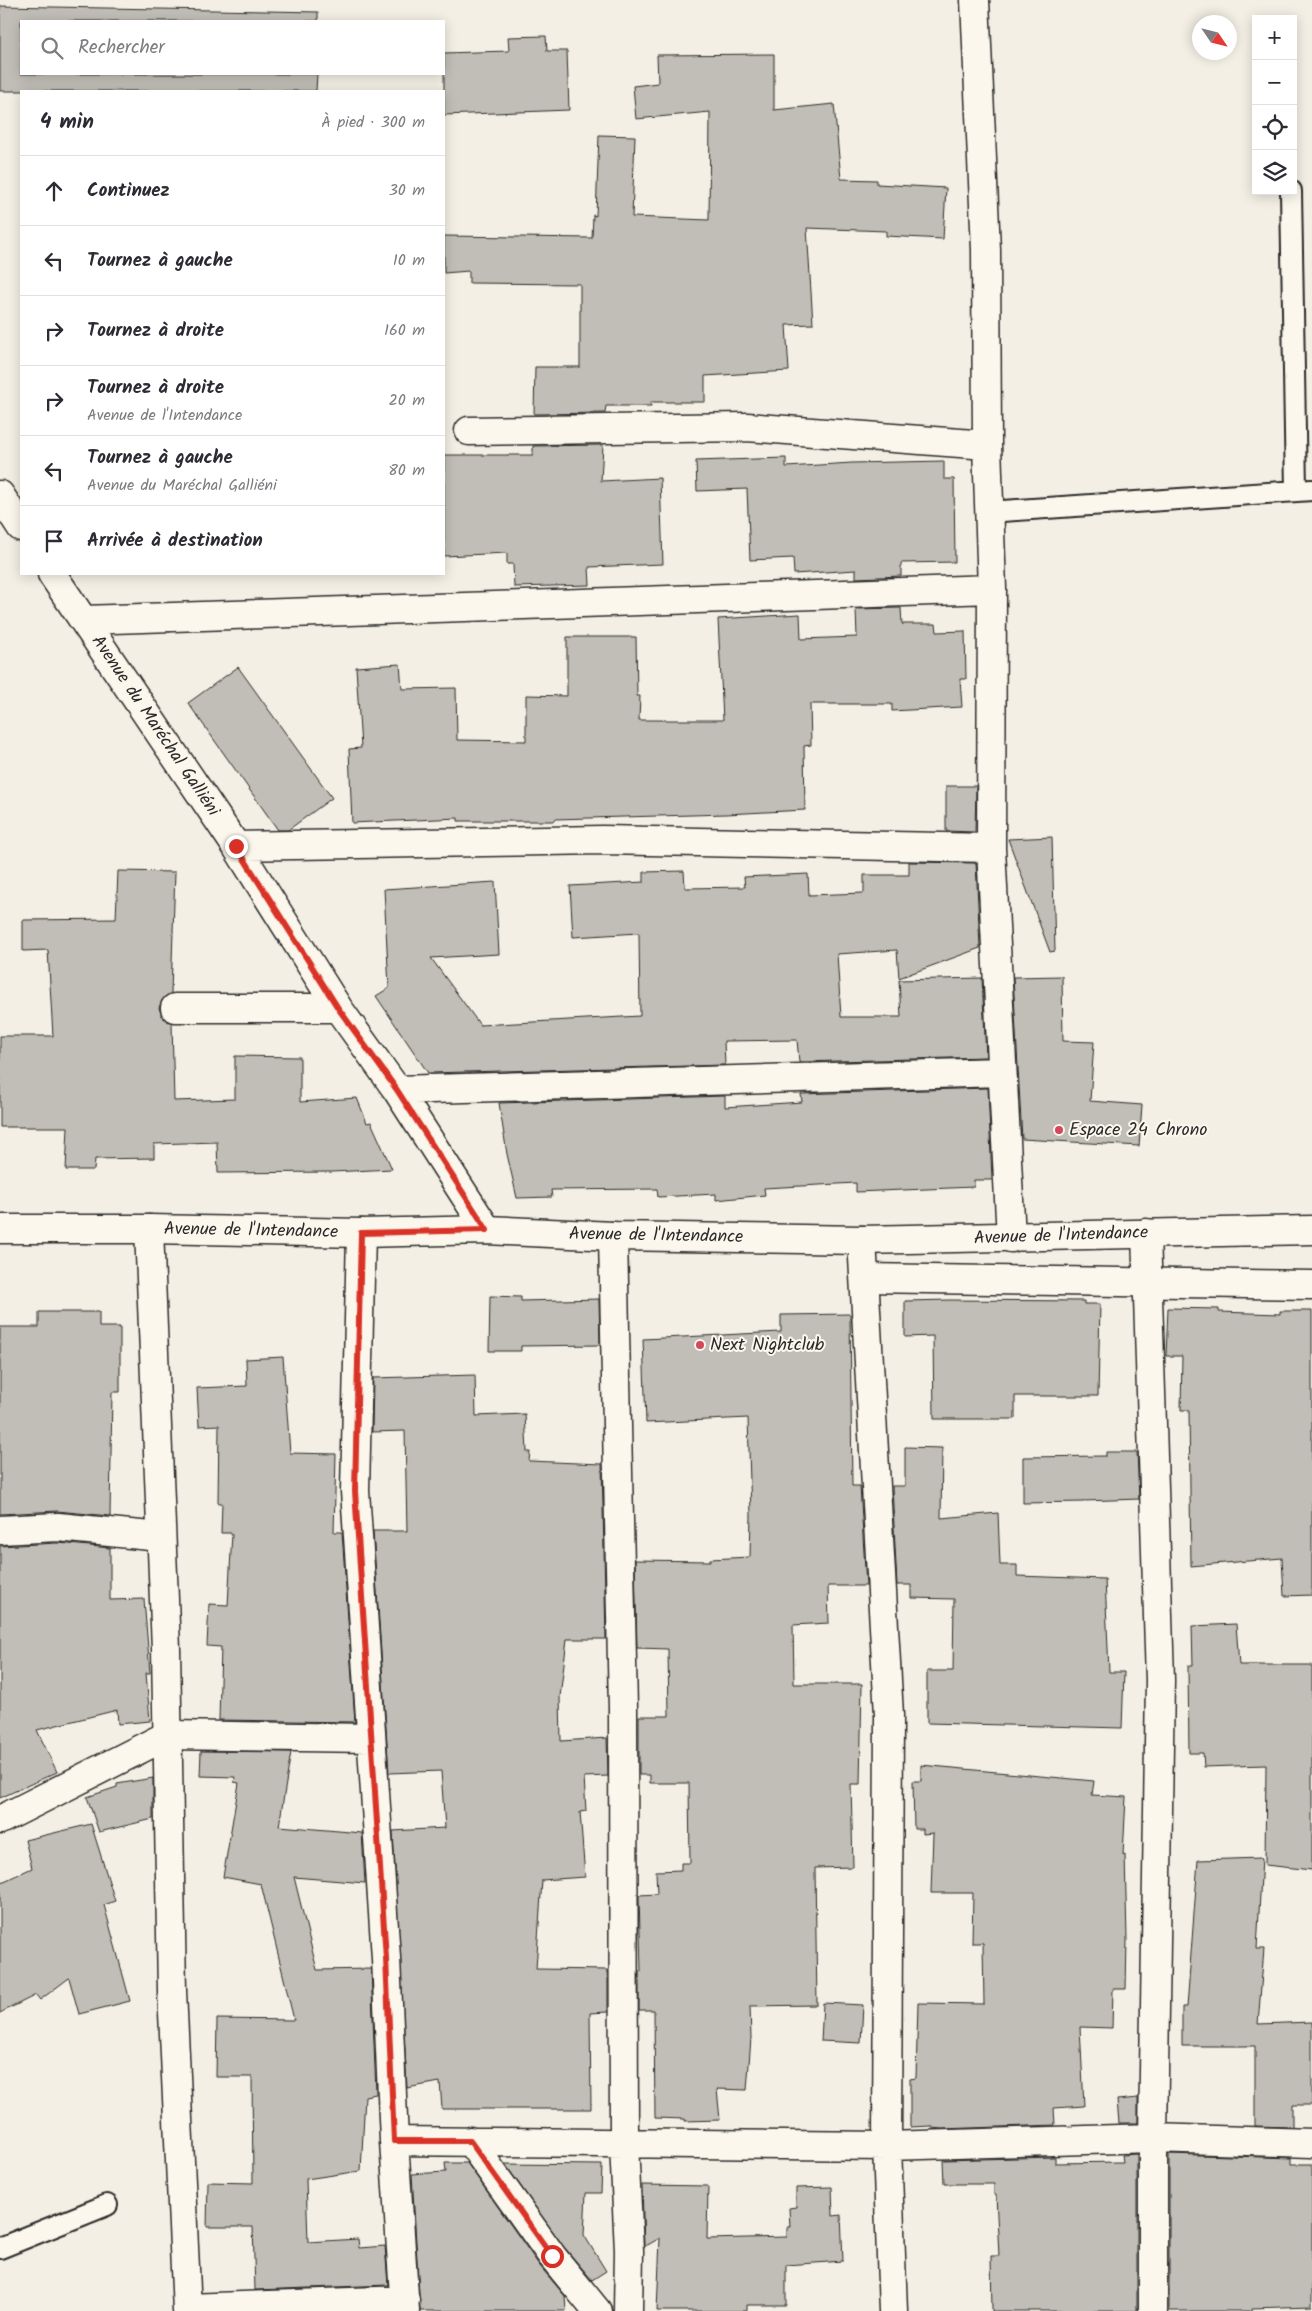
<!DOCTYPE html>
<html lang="fr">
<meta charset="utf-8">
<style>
:root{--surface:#fff;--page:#f2f2f3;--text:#2b2b33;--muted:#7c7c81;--line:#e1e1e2}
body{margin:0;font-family:Kalam,sans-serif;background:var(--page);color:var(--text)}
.controls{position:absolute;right:15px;top:15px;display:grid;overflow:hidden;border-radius:0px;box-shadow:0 2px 12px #0003}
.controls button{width:45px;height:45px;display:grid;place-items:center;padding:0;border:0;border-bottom:1px solid var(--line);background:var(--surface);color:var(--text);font:25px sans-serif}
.compass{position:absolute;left:1192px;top:15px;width:45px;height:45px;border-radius:50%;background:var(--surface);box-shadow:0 2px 12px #0003;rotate:125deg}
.stop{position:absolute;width:15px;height:15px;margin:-11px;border:4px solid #d93025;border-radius:50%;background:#fff}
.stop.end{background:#d93025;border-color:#fff;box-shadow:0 1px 5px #0008}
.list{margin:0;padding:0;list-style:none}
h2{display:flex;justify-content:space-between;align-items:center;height:65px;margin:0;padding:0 20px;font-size:21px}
h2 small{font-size:16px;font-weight:400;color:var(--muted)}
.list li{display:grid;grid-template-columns:32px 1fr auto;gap:15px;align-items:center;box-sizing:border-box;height:70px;padding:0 20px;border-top:1px solid var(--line)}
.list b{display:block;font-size:19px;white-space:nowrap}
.list p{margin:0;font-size:16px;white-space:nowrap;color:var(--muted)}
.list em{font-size:16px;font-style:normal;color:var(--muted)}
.icon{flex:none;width:28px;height:28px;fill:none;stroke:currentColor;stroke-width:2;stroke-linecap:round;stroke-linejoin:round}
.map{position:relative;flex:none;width:1312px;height:2311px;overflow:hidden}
.search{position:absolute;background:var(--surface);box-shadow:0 2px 12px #0003;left:20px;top:20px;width:425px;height:55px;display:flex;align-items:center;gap:12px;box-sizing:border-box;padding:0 18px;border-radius:0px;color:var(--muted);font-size:19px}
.panel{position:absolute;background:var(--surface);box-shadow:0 2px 12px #0003;left:20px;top:90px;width:425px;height:485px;border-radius:0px}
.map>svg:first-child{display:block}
.building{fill:#c0beb6;stroke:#2b2b2b}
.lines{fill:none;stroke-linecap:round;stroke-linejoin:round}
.service-casing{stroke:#2b2b2b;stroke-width:24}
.minor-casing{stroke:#2b2b2b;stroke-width:31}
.primary-casing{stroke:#2b2b2b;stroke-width:31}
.service{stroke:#fbf7ec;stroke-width:20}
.minor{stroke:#fbf7ec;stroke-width:28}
.primary{stroke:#fbf7ec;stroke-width:28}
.route{stroke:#d93025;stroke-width:6}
.poi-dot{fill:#d1495b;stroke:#fbf7ec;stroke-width:2}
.labels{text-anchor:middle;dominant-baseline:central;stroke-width:4;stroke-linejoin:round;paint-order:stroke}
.street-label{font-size:18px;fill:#2b2b2b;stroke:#fbf7ec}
.poi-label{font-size:18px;fill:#2b2b2b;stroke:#fbf7ec;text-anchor:start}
</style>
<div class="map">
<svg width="1312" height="2311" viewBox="0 0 1312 2311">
<rect width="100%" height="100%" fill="#f3efe4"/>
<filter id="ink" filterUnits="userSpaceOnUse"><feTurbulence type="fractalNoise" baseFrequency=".02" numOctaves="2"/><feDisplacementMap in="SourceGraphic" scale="10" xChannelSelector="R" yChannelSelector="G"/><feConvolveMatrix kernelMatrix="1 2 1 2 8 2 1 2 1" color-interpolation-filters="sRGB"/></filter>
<g filter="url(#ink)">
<!-- building -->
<path class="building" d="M0,6L318,12V21H21V74H317L316,91H0Z
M546,36L547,51H567L569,110L444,115V53L509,51L508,37Z
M774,54V110L834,104L841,179L877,180V184L946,188L943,239L886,236V231L807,228L813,324L786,325L789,371L705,376V402H651V406H606L605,413L534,414L535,367H580V284L469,283V271L444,273V236L592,238L593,215L596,216L599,135L635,136L632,217L709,220L710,112L636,119L633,86L658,83L657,55Z
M603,445L601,481L660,478L663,564L589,567L590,585L514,587L513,564H507V553L444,556V455H533V446Z
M786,458V467L852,463L944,461V479H954L955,562L901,563V576L856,578V570L794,574L793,558L750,560L747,489L697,491L696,461Z
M901,608L902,624H936L937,632L965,631L966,679H960L962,707L892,711V704H810L811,745L804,746L805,810L726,814L555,819V821H458V818L352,823L349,749L361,748L356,667L400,664L402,689L456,688L457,740L526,741V695L567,696V637H636L637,696H640L639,720H723L718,619L800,614L801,639L857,637L856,609Z
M238,667L332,798L288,830H278L188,703Z
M946,786H976L975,832L946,831Z
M1052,837L1055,951L1050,952L1008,839Z
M909,862L976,863L980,948L899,978L897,950L837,954L841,1017H901L899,980L982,978L986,1057L799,1062L797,1040L724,1041L725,1065L428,1073L376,996L389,988L384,889L495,882L499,954L431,958L480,1025L640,1016L639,933L573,937L570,886L644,882V872L684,871L685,888L745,887L744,877L808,874L809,895L864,893V875H909Z
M118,871L175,872L171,993L162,1000L159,1008L162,1016L172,1023L174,1101L235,1099V1056L300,1057V1102L357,1098L367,1123L371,1122L392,1169L332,1172L218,1173L217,1142L154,1144V1158L95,1159L94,1170H66L68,1127H0V1036H53L48,950L23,951V920L116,919Z
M1062,976L1063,1041L1094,1042L1090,1101L1142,1105L1139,1146L1022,1139L1013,977Z
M988,1088L992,1180H974V1187L856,1192V1183L764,1188L765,1195L716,1200V1194L658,1197L657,1189L551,1190L552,1197L517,1198L507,1154L499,1103L725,1096V1107L802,1102L801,1094Z
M490,1296L521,1297V1301L599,1299L600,1345L521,1346V1351H489Z
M950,1300L1084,1301V1304H1100L1098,1396H1015V1419H934L933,1336L905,1337V1301Z
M1168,1308L1219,1309V1312L1280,1314V1311H1312V1595L1284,1596L1282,1558L1191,1566L1189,1410H1181L1182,1356H1166Z
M39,1312H99V1327H120V1392H112L110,1516L57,1511L0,1514V1327H39Z
M850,1314L852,1486H860L866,1586H828L829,1623L793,1625L794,1684H862L860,1784H851L853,1867L815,1868L817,2005L750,2006L751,2038L747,2090L717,2089L720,2120L685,2121V2119L655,2118L654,2010H639V1971H641L639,1895L657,1894L656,1871L681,1870V1863H690L689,1783H650V1775H639V1716H669L668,1649L637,1648L635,1560L710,1561V1559L750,1557L751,1515L748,1418L646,1423L643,1339L781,1332V1315Z
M283,1357L290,1453L336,1454L334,1532H342L355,1722L219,1720L221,1647L207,1646L209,1604L228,1605L232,1533H221L222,1503H218L219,1425L199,1426L197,1388L247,1386L246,1359Z
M475,1375L476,1416L525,1414L527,1452H530L529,1461L602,1464L606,1639H567L560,1697L561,1741L607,1738L608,1776L584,1777L586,1811L580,1812L585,1877L542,1880L536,1969L608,1970V2012L590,2013L591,2109H442L440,2082L407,2088L393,1831L445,1828L441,1771L389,1773L373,1531H407L405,1431L372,1432L373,1378Z
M905,1447L942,1448L941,1518L998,1513L1000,1565H1017V1576L1105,1579L1109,1672H1124L1122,1728L927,1723V1671H953L954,1599L911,1598V1585H897L892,1486H905Z
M1106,1452H1137L1139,1499L1084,1501V1502L1023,1503V1457L1106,1456Z
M58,1543L110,1548V1600L144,1599L150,1673H146L150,1721L118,1724L117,1710L37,1730L57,1772L0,1798V1546Z
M1236,1624L1239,1665H1312V1870L1265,1865L1266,1765L1204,1767L1203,1753H1189L1188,1666H1193L1192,1626Z
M201,1751L291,1752L279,1826L362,1833L365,1883L294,1877L317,1970L371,1969L376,2094L365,2096L361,2171L306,2179L308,2242L358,2239L359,2248L385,2246L388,2285L255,2290L253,2227H207L208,2182L253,2183L252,2077H216L217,2019L294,2020L261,1884L223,1877L239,1783L234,1782L235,1777L200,1776Z
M921,1765L1094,1781L1092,1795L1126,1797L1123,1855L1125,1854L1127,1940L1126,1989H1113L1112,2028L1080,2027L1084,2106L1054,2108L1055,2125L942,2129L932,2128V2126L910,2127V2079L916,2078L918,2003L984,2004L983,1943H972L973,1893H931L933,1833L923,1834V1829H914L913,1781H921Z
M153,1778V1819L99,1832L87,1797L117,1787V1784Z
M91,1824L115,1901L104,1905L130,2001L79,2014L69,1978L40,2000L36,1995L0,2013V1883L32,1868L25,1840Z
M1262,1858L1257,1949H1264L1258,2024L1312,2022V2105H1292V2127L1255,2126V2046H1182V2007H1187L1198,1860Z
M823,2003L863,2005L861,2043L821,2041Z
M1138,2098V2123H1119L1117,2100Z
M1137,2154V2311H992L991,2256H999L996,2195H994V2184H944L943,2160L1055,2157V2163L1123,2162L1122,2155Z
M1169,2154L1292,2158V2164H1312V2306L1252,2308V2311H1169Z
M445,2163H467L539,2265L565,2296L566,2311H420L412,2174L446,2172Z
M505,2164L602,2165L601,2193H586L584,2235L606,2271L592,2280L564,2247Z
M642,2185L708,2186L707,2239L787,2237V2227H790L789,2208L796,2207V2188L832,2187L833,2216L841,2215L843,2261L786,2265V2305H747V2311H657L660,2238L644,2247Z"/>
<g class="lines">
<!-- service casing -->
<g class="service-casing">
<path id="service" d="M1291,191L1296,491
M988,512L1312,490
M0,2248L107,2205"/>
</g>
<!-- minor casing -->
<g class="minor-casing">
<path id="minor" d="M975,0L986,250L987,445L992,589L991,848L1011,1238
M469,431L747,427L987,445
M0,495L21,527
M52,574L236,846L338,1008L397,1090L487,1230
M83,620L992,589
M236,846L603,840L991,848
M175,1008H338
M397,1090L1001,1072
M149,1229L166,1649L172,1991L187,2311
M361,1233L355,1491L386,1958L394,2141L405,2311
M1146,1233L1160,1680L1153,2138V2311
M613,1236L623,1709L624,2144L629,2251L628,2311
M862,1240L889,1715L887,2146L893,2311
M865,1278L1312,1285
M0,1530L58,1527L161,1537
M0,1820L168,1735L370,1738
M394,2141L887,2146L1153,2138L1312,2143
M470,2141L552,2256L597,2311
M187,2308L405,2300"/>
</g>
<!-- primary casing -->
<g class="primary-casing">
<path id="primary" d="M0,1229H149L361,1233L487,1230L613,1236L862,1240L1312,1230"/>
</g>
<!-- service -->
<use href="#service" class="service"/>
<!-- minor -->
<use href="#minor" class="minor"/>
<!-- primary -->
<use href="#primary" class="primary"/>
</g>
</g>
<g class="lines" filter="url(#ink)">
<!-- route -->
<path class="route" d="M236,846L338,1008L397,1090L487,1230L361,1233L355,1491L386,1958L394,2141H470L552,2256"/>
</g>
<!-- markers -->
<g class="poi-dot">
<circle cx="1059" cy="1130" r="5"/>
<circle cx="700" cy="1345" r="5"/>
</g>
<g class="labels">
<!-- street labels -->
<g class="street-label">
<text transform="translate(155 726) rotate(56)">Avenue du Maréchal Galliéni</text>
<text transform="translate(251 1231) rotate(1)">Avenue de l'Intendance</text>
<text transform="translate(656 1236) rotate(1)">Avenue de l'Intendance</text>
<text transform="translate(1061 1236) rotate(-2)">Avenue de l'Intendance</text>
</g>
<!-- poi labels -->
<g class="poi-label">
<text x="1069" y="1130">Espace 24 Chrono</text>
<text x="710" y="1345">Next Nightclub</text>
</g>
</g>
</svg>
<div class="controls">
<button>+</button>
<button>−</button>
<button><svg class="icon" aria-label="locate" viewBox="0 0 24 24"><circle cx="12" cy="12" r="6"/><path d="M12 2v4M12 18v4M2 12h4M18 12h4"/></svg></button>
<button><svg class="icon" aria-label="layers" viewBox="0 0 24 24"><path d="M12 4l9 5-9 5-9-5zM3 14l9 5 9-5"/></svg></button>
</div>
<svg class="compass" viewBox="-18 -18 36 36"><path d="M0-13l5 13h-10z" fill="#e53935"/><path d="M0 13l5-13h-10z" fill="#7c7c81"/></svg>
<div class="stop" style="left:552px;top:2256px"></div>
<div class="stop end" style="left:236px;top:846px"></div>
<div class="search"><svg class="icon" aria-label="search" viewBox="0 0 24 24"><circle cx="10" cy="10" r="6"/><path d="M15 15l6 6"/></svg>Rechercher</div>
<section class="panel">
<h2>4 min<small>À pied · 300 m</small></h2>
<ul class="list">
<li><svg class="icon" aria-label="ahead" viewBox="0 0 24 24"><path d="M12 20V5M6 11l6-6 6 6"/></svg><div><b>Continuez</b></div><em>30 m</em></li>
<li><svg class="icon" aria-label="left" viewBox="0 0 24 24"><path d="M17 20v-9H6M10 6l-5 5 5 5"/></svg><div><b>Tournez à gauche</b></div><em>10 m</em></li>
<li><svg class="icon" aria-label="right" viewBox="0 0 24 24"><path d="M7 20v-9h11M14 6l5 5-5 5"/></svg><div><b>Tournez à droite</b></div><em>160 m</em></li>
<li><svg class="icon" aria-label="right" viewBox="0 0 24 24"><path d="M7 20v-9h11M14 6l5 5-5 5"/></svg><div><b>Tournez à droite</b><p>Avenue de l'Intendance</p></div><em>20 m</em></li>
<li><svg class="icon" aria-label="left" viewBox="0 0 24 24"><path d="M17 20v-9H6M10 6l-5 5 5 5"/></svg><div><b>Tournez à gauche</b><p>Avenue du Maréchal Galliéni</p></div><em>80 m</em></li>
<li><svg class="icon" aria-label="arrive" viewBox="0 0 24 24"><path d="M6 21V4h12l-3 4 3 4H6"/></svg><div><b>Arrivée à destination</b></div></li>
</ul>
</section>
</div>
